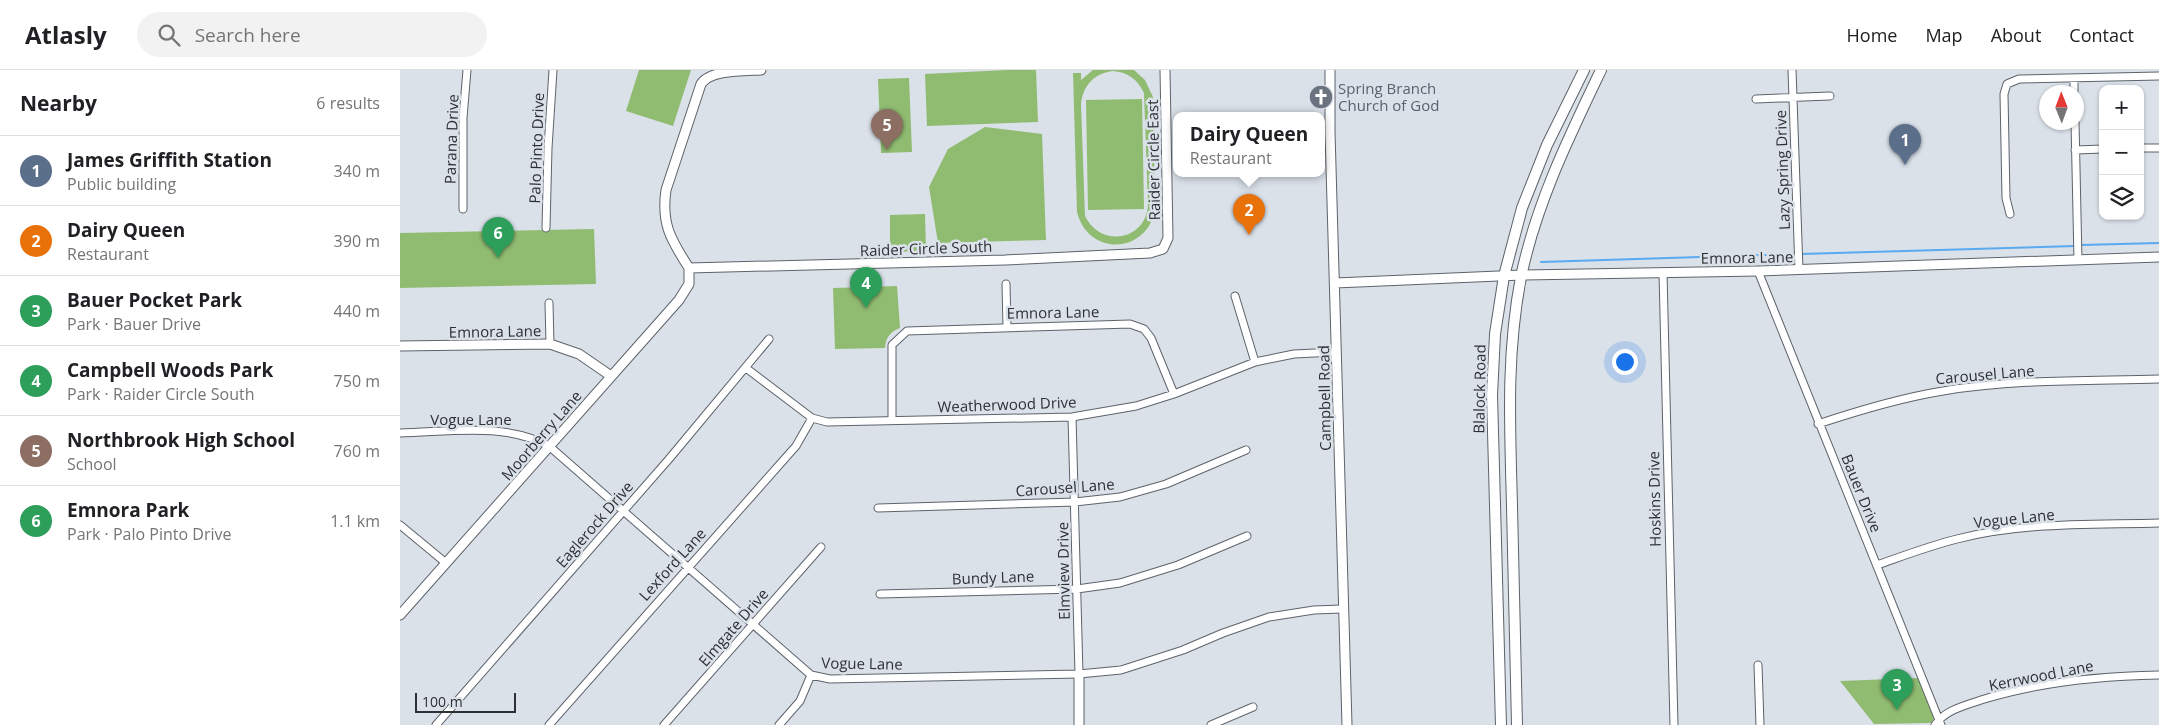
<!DOCTYPE html>
<meta charset="utf-8">
<style>
:root{--surface:#fff;--page:#f2f2f2;--text:#202124;--muted:#757577;--line:#e0e0e0;--accent:#346985}
body{margin:0;font-family:"Open Sans",sans-serif;background:var(--page);color:var(--text)}
.controls{position:absolute;right:15px;top:15px;display:grid;overflow:hidden;border-radius:10px;box-shadow:0 1px 4px #0004}
.controls button{width:45px;height:45px;display:grid;place-items:center;padding:0;border:0;border-bottom:1px solid var(--line);background:var(--surface);color:var(--text);font:25px sans-serif}
.compass{position:absolute;left:1639px;top:15px;width:45px;height:45px;border-radius:50%;background:var(--surface);box-shadow:0 1px 4px #0004;rotate:359deg}
.scale{position:absolute;left:15px;bottom:12px;width:101px;box-sizing:border-box;padding-left:5px;border:2px solid #2e3134;border-top:0;font-size:14px;line-height:18px;white-space:nowrap;color:#2e3134;-webkit-text-stroke:4px #dae1e9;paint-order:stroke}
.you{position:absolute;left:1224px;top:291px;width:18px;height:18px;margin:-12px;border:4px solid #fff;border-radius:50%;background:#1a73e8;box-shadow:0 0 0 8px #1a73e833}
.badge{display:grid;place-items:center;width:32px;height:32px;border-radius:50%;background:var(--accent);color:#fff;font-size:16px;font-weight:700}
.pin{position:absolute;translate:-50% -41px;filter:drop-shadow(0 1px 2px #0008)}
.pin::after{content:'';position:absolute;top:26px;width:18px;height:15px;background:inherit;clip-path:polygon(0 0,100% 0,50% 100%)}
.popup{position:absolute;left:773px;top:42px;width:152px;height:65px;box-sizing:border-box;display:grid;place-content:center;border-radius:10px;background:var(--surface);filter:drop-shadow(0 1px 4px #0005);font-size:16px;white-space:nowrap;color:var(--muted)}
.popup b{font-size:19px;color:var(--text)}
.popup::after{content:'';position:absolute;left:50%;top:100%;margin-left:-10px;border:10px solid transparent;border-top-color:var(--surface)}
.list{margin:0;padding:0;list-style:none}
h2{display:flex;justify-content:space-between;align-items:center;height:65px;margin:0;padding:0 20px;font-size:21px}
h2 small{font-size:16px;font-weight:400;color:var(--muted)}
.list li{display:grid;grid-template-columns:32px 1fr auto;gap:15px;align-items:center;box-sizing:border-box;height:70px;padding:0 20px;border-top:1px solid var(--line)}
.list b{display:block;font-size:19px;white-space:nowrap}
.list p{margin:0;font-size:16px;white-space:nowrap;color:var(--muted)}
.list em{font-size:16px;font-style:normal;color:var(--muted)}
.icon{flex:none;width:28px;height:28px;fill:none;stroke:currentColor;stroke-width:2;stroke-linecap:round;stroke-linejoin:round}
.map{position:relative;flex:none;width:1759px;height:655px;overflow:hidden}
header{display:flex;align-items:center;gap:30px;box-sizing:border-box;height:70px;padding:0 25px;background:var(--surface);border-bottom:1px solid var(--line)}
header strong{font-size:24px}
nav{display:flex;gap:28px;margin-inline-start:auto;font-size:18px}
.search{width:350px;height:45px;background:var(--page);display:flex;align-items:center;gap:12px;box-sizing:border-box;padding:0 18px;border-radius:28px;color:var(--muted);font-size:19px}
main{display:flex}
aside{flex:1;background:var(--surface)}
.map>svg:first-child{display:block}
.green{fill:#90bc71;fill-rule:evenodd}
.lines{fill:none;stroke-linecap:round;stroke-linejoin:round}
.stream{stroke:#59aaef;stroke-width:2}
.minor-casing{stroke:#5d636a;stroke-width:9}
.tertiary-casing{stroke:#5d636a;stroke-width:11}
.secondary-casing{stroke:#5d636a;stroke-width:12}
.minor{stroke:#fff;stroke-width:7}
.tertiary{stroke:#fff;stroke-width:9}
.secondary{stroke:#fff;stroke-width:10}
.labels{text-anchor:middle;dominant-baseline:central;stroke-width:5;stroke-linejoin:round;paint-order:stroke}
.worship-label{font-size:15px;fill:#5b616d;stroke:#dae1e9;text-anchor:start}
.street-label{font-size:15px;fill:#2e3134;stroke:#dae1e9}
</style>
<header>
<strong>Atlasly</strong>
<div class="search"><svg class="icon" aria-label="search" viewBox="0 0 24 24"><circle cx="10" cy="10" r="6"/><path d="M15 15l6 6"/></svg>Search here</div>
<nav><a>Home</a><a>Map</a><a>About</a><a>Contact</a></nav>
</header>
<main>
<aside>
<h2>Nearby<small>6 results</small></h2>
<ul class="list">
<li><span class="badge" style="background:#5c6f8a">1</span><div><b>James Griffith Station</b><p>Public building</p></div><em>340 m</em></li>
<li><span class="badge" style="background:#e8710a">2</span><div><b>Dairy Queen</b><p>Restaurant</p></div><em>390 m</em></li>
<li><span class="badge" style="background:#2e9e5b">3</span><div><b>Bauer Pocket Park</b><p>Park · Bauer Drive</p></div><em>440 m</em></li>
<li><span class="badge" style="background:#2e9e5b">4</span><div><b>Campbell Woods Park</b><p>Park · Raider Circle South</p></div><em>750 m</em></li>
<li><span class="badge" style="background:#8d6e63">5</span><div><b>Northbrook High School</b><p>School</p></div><em>760 m</em></li>
<li><span class="badge" style="background:#2e9e5b">6</span><div><b>Emnora Park</b><p>Park · Palo Pinto Drive</p></div><em>1.1 km</em></li>
</ul>
</aside>
<div class="map">
<svg width="1759" height="655" viewBox="0 0 1759 655">
<rect width="100%" height="100%" fill="#dae1e9"/>
<!-- green -->
<path class="green" d="M239,0H291L273,56L226,41Z
M607,0H636L638,52L527,56L525,4Z
M693,0H734L745,10L753,27L755,141C745,185 688,186 677,142L673,3H681V10ZM713,1C728,2 738,10 744,23L748,135C746,171 700,178 685,146L681,34C683,15 695,3 713,1Z
M509,8L512,82L481,83L478,9Z
M742,29L744,139L688,140L686,30Z
M585,57L642,64L646,170L538,173L529,117L548,79Z
M525,144L526,181L490,182V145Z
M194,159L196,214L0,218V163Z
M497,216L500,258C490,262 486,267 485,278L435,279L433,218Z
M1518,608L1534,649L1531,653L1474,654L1440,611Z"/>
<g class="lines">
<!-- stream -->
<path class="stream" d="M1681,175L1759,173
M1401,184L1676,176
M1141,192L1396,184"/>
<!-- minor casing -->
<g class="minor-casing">
<path id="minor" d="M1392,0L1399,200
M1674,9V22
M1356,29L1430,26
M1675,52L1678,190
M1740,78H1759
M1675,80L1703,79
M63,139V48L67,0
M1610,144L1606,128L1604,24L1607,14L1619,9L1759,6
M146,158L148,78L153,0
M1358,201L1541,655
M1263,203L1274,655
M606,214L607,257
M835,226L855,292
M149,233L150,274
M346,298L412,348L427,352L672,347L736,336L774,324L855,292L894,284L936,282
M672,347L679,604
M492,350V275L507,261L730,254L744,259L751,268L774,324
M1418,354C1460,340 1500,328 1543,321C1614,309 1688,311 1759,309
M0,363C50,362 104,352 149,376L411,605L430,609L679,604L721,600L783,580L823,563L869,547L914,540L942,539
M478,438L675,432L720,427L766,414L846,380
M0,455L46,493
M1477,495C1503,486 1529,476 1557,469C1622,452 1693,455 1759,453
M480,524L677,519L720,513L778,495L847,466
M1358,595L1360,655
M36,655L269,389L369,269
M149,655L396,376L412,348
M264,655L421,477
M379,655L400,631L411,605
M811,655L853,637
M1535,655C1545,640 1564,636 1581,630C1639,612 1698,606 1759,605"/>
</g>
<!-- tertiary casing -->
<g class="tertiary-casing">
<path id="tertiary" d="M930,0V62L947,655
M289,198L605,190L750,183L763,179L768,168L765,0
M289,198C271,170 261,154 266,120L301,14C310,0 341,1 361,0
M935,213L1122,205L1358,201L1759,187
M0,276L150,274L179,284L211,306
M0,545L279,230L289,214V198
M679,604V655"/>
</g>
<!-- secondary casing -->
<g class="secondary-casing">
<path id="secondary" d="M1101,655L1092,325L1095,264L1104,206L1122,138L1147,75L1184,0
M1117,655C1115,582 1114,509 1112,436C1110,357 1106,285 1121,207C1136,134 1169,67 1201,0"/>
</g>
<!-- minor -->
<use href="#minor" class="minor"/>
<!-- tertiary -->
<use href="#tertiary" class="tertiary"/>
<!-- secondary -->
<use href="#secondary" class="secondary"/>
</g>
<!-- icons -->
<defs>
<g id="church-disc" transform="scale(1.25)"><circle r="9.5" fill="#6b7280" stroke="#dae1e9"/><path d="M-1.2-6h2.4v3.5h3.3v2.4h-3.3V6h-2.4V-.1h-3.3v-2.4h3.3Z" fill="#fff"/></g>
</defs>
<g fill-rule="evenodd">
<use href="#church-disc" x="921" y="27"/>
</g>
<g class="labels">
<!-- worship labels -->
<g class="worship-label">
<text x="938" y="18">Spring Branch<tspan x="938" dy="17">Church of God</tspan></text>
</g>
<!-- street labels -->
<g class="street-label">
<text transform="translate(51 69) rotate(-88)">Parana Drive</text>
<text transform="translate(136 78) rotate(-88)">Palo Pinto Drive</text>
<text transform="translate(753 90) rotate(-91)">Raider Circle East</text>
<text transform="translate(1382 100) rotate(-92)">Lazy Spring Drive</text>
<text transform="translate(526 178) rotate(-2)">Raider Circle South</text>
<text transform="translate(1347 187) rotate(-1)">Emnora Lane</text>
<text transform="translate(653 242) rotate(-1)">Emnora Lane</text>
<text transform="translate(95 261) rotate(-1)">Emnora Lane</text>
<text transform="translate(1585 304) rotate(-5)">Carousel Lane</text>
<text transform="translate(1079 319) rotate(-89)">Blalock Road</text>
<text transform="translate(924 328) rotate(-91)">Campbell Road</text>
<text transform="translate(607 334) rotate(-2)">Weatherwood Drive</text>
<text x="71" y="349">Vogue Lane</text>
<text transform="translate(141 365) rotate(-49)">Moorberry Lane</text>
<text transform="translate(665 417) rotate(-4)">Carousel Lane</text>
<text transform="translate(1462 423) rotate(68)">Bauer Drive</text>
<text transform="translate(1254 429) rotate(-91)">Hoskins Drive</text>
<text transform="translate(1614 448) rotate(-6)">Vogue Lane</text>
<text transform="translate(194 454) rotate(-49)">Eaglerock Drive</text>
<text transform="translate(272 494) rotate(-48)">Lexford Lane</text>
<text transform="translate(663 501) rotate(-91)">Elmview Drive</text>
<text transform="translate(593 507) rotate(-2)">Bundy Lane</text>
<text transform="translate(333 557) rotate(-49)">Elmgate Drive</text>
<text transform="translate(462 593) rotate(1)">Vogue Lane</text>
<text transform="translate(1641 605) rotate(-11)">Kerrwood Lane</text>
</g>
</g>
</svg>
<div class="controls">
<button>+</button>
<button>−</button>
<button><svg class="icon" aria-label="layers" viewBox="0 0 24 24"><path d="M12 4l9 5-9 5-9-5zM3 14l9 5 9-5"/></svg></button>
</div>
<svg class="compass" viewBox="-18 -18 36 36"><path d="M0-13l5 13h-10z" fill="#e53935"/><path d="M0 13l5-13h-10z" fill="#757577"/></svg>
<div class="scale">100 m</div>
<div class="you"></div>
<div class="pin badge" style="left:1505px;top:95px;background:#5c6f8a">1</div>
<div class="pin badge" style="left:849px;top:165px;background:#e8710a">2</div>
<div class="popup"><b>Dairy Queen</b>Restaurant</div>
<div class="pin badge" style="left:1497px;top:640px;background:#2e9e5b">3</div>
<div class="pin badge" style="left:466px;top:238px;background:#2e9e5b">4</div>
<div class="pin badge" style="left:487px;top:80px;background:#8d6e63">5</div>
<div class="pin badge" style="left:98px;top:188px;background:#2e9e5b">6</div>
</div>
</main>
